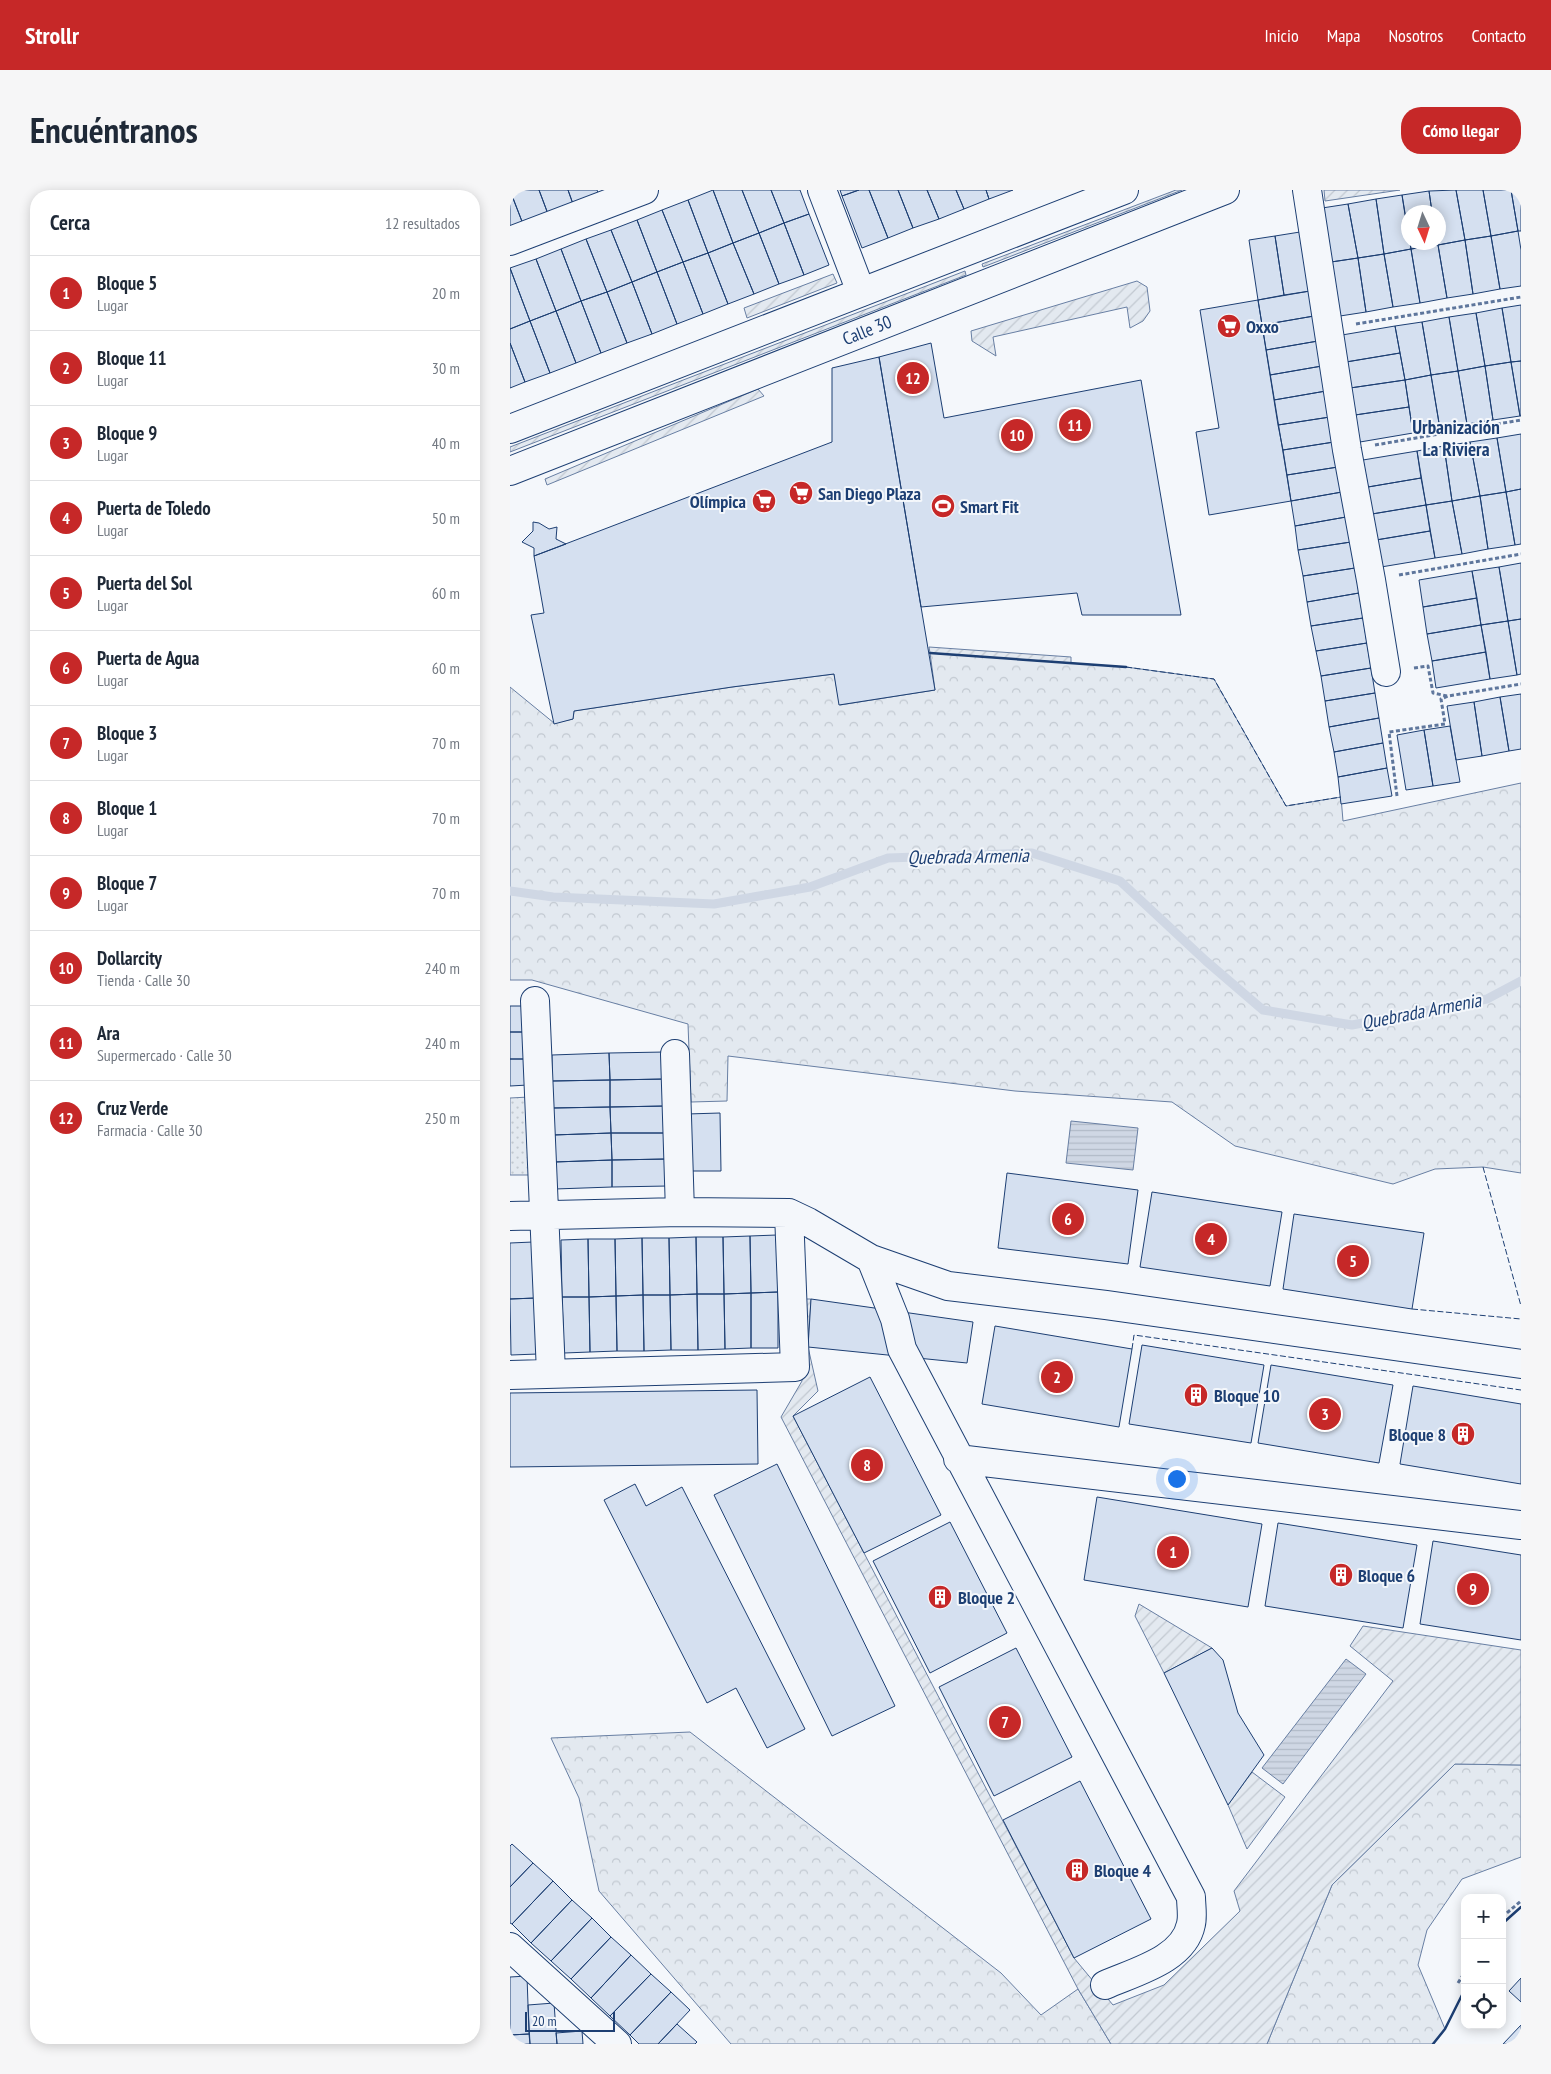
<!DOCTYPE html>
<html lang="es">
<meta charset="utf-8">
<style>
:root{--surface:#fff;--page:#f6f6f7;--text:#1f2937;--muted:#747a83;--line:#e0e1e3;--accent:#c62828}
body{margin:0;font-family:"PT Sans Narrow",sans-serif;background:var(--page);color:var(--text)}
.controls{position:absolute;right:15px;bottom:15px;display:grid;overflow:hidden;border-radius:10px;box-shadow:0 2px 12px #0003}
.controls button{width:45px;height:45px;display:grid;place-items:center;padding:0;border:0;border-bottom:1px solid var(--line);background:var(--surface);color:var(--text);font:25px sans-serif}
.compass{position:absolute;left:891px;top:15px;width:45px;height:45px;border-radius:50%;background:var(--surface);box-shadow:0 2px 12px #0003;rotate:176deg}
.scale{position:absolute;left:15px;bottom:12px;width:90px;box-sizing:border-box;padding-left:5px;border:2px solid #1d3f73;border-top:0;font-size:14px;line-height:18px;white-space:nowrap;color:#1d3f73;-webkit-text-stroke:4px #f4f7fb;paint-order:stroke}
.you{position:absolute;left:666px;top:1288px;width:18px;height:18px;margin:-12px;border:4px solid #fff;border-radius:50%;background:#1a73e8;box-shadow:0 0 0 8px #1a73e833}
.badge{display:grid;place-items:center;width:32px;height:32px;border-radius:50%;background:var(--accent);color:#fff;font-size:16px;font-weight:700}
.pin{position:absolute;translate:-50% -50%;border:2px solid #fff;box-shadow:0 1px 5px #0006}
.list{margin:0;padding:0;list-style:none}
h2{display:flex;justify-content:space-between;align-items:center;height:65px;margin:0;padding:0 20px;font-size:21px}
h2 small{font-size:16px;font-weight:400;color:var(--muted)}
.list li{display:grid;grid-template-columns:32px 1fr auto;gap:15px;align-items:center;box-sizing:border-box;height:75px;padding:0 20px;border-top:1px solid var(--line)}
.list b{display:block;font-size:19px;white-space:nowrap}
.list p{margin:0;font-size:16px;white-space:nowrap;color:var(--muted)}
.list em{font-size:16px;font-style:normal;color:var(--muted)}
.icon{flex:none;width:28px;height:28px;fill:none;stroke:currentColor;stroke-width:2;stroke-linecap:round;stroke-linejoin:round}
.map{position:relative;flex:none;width:1011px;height:1854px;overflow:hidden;border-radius:20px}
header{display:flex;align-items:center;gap:30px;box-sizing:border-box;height:70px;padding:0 25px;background:var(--accent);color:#fff}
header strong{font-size:24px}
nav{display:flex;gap:28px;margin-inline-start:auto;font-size:18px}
.intro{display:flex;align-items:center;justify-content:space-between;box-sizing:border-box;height:120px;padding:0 30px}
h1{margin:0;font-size:35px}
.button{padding:12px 22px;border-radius:20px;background:var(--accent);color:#fff;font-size:18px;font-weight:700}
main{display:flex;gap:30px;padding:0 30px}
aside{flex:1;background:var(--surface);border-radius:20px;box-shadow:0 2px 12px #0003}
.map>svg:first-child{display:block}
.forest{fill:url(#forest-crowns);stroke:#687fa3}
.park{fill:url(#park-dots);stroke:#687fa3}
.garden{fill:url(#garden-furrows);stroke:#687fa3}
.water{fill:url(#water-rules);stroke:#687fa3}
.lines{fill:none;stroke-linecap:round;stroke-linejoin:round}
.stream{stroke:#cfd7e4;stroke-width:9}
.building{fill:#d5e0f0;stroke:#1d3f73}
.minor-casing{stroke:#1d3f73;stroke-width:30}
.major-casing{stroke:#1d3f73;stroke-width:30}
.path{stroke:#5e769c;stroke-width:3;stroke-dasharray:4 2.5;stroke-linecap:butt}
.minor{stroke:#f4f7fb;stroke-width:28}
.major{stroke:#f4f7fb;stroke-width:28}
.fence{stroke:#1d3f73;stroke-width:1;stroke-dasharray:6 2.5;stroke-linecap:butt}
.wall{stroke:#1d3f73;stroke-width:2.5}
.labels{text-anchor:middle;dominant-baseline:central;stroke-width:4;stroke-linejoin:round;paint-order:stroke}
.poi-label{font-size:18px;font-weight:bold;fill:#1d3f73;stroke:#f4f7fb;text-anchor:start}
.street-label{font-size:18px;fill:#1d3f73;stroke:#f4f7fb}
.neighbourhood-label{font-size:19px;font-weight:bold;fill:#1d3f73;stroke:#f4f7fb}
.water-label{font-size:19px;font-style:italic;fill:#1d3f73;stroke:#f4f7fb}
</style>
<header>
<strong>Strollr</strong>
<nav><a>Inicio</a><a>Mapa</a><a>Nosotros</a><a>Contacto</a></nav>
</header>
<div class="intro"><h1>Encuéntranos</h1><a class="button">Cómo llegar</a></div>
<main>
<aside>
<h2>Cerca<small>12 resultados</small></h2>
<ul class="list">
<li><span class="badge">1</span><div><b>Bloque 5</b><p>Lugar</p></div><em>20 m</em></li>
<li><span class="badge">2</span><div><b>Bloque 11</b><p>Lugar</p></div><em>30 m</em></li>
<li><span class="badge">3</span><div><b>Bloque 9</b><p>Lugar</p></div><em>40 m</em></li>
<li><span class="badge">4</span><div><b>Puerta de Toledo</b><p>Lugar</p></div><em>50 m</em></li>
<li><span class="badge">5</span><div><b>Puerta del Sol</b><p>Lugar</p></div><em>60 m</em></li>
<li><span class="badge">6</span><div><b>Puerta de Agua</b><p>Lugar</p></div><em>60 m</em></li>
<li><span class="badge">7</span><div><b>Bloque 3</b><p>Lugar</p></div><em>70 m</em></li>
<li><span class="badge">8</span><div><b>Bloque 1</b><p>Lugar</p></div><em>70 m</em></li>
<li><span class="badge">9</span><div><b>Bloque 7</b><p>Lugar</p></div><em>70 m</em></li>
<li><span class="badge">10</span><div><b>Dollarcity</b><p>Tienda · Calle 30</p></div><em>240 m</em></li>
<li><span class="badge">11</span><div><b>Ara</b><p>Supermercado · Calle 30</p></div><em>240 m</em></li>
<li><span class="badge">12</span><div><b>Cruz Verde</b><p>Farmacia · Calle 30</p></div><em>250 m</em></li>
</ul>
</aside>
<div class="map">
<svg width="1011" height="1854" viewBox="0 0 1011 1854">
<defs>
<pattern id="forest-crowns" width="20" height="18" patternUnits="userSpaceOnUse" patternTransform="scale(1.25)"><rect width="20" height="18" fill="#e3e9f0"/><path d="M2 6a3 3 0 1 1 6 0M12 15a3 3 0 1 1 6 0" fill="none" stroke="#c2c9d1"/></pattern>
<pattern id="park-dots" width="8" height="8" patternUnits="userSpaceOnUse" patternTransform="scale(1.25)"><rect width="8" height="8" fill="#e3e9f0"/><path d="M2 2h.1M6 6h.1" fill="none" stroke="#c2c9d1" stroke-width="1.8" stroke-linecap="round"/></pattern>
<pattern id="garden-furrows" width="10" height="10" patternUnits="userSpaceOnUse" patternTransform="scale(1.25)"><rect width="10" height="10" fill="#e3e9f0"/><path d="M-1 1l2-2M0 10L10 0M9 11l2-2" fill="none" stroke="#c2c9d1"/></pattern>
<pattern id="water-rules" width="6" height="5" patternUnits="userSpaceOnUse" patternTransform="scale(1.25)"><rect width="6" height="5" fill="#cfd7e4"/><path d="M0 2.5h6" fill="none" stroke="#b1bac7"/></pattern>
</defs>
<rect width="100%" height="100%" fill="#f4f7fb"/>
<!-- forest -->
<path class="forest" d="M420,463L616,477L704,489L776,616L831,607L833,631L1011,593V983L973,977L925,979L883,994L725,956L662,912L505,901L218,866L217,911L181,912L178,834L22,790H0V497L44,533L63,529L64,521L222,497L324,484L330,515L425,500Z
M180,1542L491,1783L531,1825L568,1799L601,1854H221L89,1701L69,1608L41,1548Z
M945,1574L1011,1575V1667L952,1689L917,1740L908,1775L935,1839L923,1854H757L822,1695Z"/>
<!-- park -->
<path class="park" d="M19,907L22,985H0V908Z"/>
<!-- garden -->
<path class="garden" d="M666,0H672L473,77L472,74Z
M814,0H890L815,11Z
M455,81L456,85L0,262V257Z
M323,84L327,93L237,128L234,118Z
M627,91L637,97L640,121L633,131L620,138L617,117L483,147L486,166L462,151L461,141Z
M248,199L254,206L37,295L35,289Z
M419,457L561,467V473L420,463Z
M291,1109H301L298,1157L308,1201L283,1226L564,1768L603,1815L654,1795L730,1721L724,1701L883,1491L840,1456L853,1436L1011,1460V1575L945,1574L822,1695L757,1854H601L568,1799L271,1227L292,1191Z
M629,1414L702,1458L654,1483L625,1426Z
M742,1582L775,1607L737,1659L718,1615Z"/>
<!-- water -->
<path class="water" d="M561,931L628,938L623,980L556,973Z
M836,1469L856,1484L773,1594L752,1578Z"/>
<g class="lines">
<!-- stream -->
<path class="stream" d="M0,701L43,707L204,714L300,697L378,668L522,663L610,691L696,771L753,820L842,835L977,809L1011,791"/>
</g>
<!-- building -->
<path class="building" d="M0,0H29L38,24L13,34Z
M29,0H58L63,14L38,24Z
M58,0H87L89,5L63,14Z
M203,0L223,53L198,63L178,10Z
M203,0H232L249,43L223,53Z
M232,0H261L274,33L249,43Z
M261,0H290L299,24L274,33Z
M330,0H349L332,6Z
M349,0H359L378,48L352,58L332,6Z
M359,0H388L403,38L378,48Z
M388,0H417L429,29L403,38Z
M417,0H446L454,19L429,29Z
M446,0H476L479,9L454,19Z
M476,0H503L479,9Z
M946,0L955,50L928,55V22H922L919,1Z
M946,0H973L981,46L955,50Z
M973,0H1001L1008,41L981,46Z
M1001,0H1011V41H1008Z
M0,1L13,34L0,39Z
M919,1L922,22H898V44L892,5Z
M892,5L901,59L874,64L866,9Z
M866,9L874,64L848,68L838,14Z
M178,10L198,63L173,72L152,20Z
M838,14L848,68L821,72L812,18Z
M152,20L173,72L147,82L127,30Z
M299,24L319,75L294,85L274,33Z
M127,30L147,82L122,92L101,40Z
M274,33L294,85L269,94L249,43Z
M101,40L122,92L97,102L76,49Z
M1008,41L1011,60V96L990,99L981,46Z
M790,42L800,101L774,105L765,46Z
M249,43L269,94L244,104L223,53Z
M765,46L774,105L748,110L739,50Z
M981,46L990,99L963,104L955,50Z
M76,49L97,102L71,111L51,59Z
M955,50L963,104L937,108L928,55Z
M900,52H927L928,55L901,59Z
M223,53L244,104L218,114L198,63Z
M928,55L937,108L910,113L901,59Z
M51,59L71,111L46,121L26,69Z
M901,59L910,113L883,117L874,64Z
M198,63L218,114L193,124L173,72Z
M874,64L883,117L856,122L848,68Z
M848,68L856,122L830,126L821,72Z
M26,69L46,121L20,131L0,78Z
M173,72L193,124L167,134L147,82Z
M0,78L20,131L0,139Z
M147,82L167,134L142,144L122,92Z
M122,92L142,144L117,153L97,102Z
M800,101L804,126L752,135L748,110Z
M97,102L117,153L91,163L71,111Z
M748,110L781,311L699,325L686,242L709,238L690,120Z
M71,111L91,163L66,173L46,121Z
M1011,115V171L1001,172L992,118Z
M992,118L1001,172L975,176L966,123Z
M46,121L66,173L40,183L20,131Z
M966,123L975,176L948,181L939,127Z
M804,126L808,151L756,160L752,135Z
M939,127L948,181L921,185L912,132Z
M20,131L40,183L15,192L0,153V139Z
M912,132L921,185L895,190L885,136Z
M885,136L890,163L836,172L832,145Z
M808,151L812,176L760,185L756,160Z
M0,153L15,192L0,198Z
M421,153L434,228L631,190L671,425H572L567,403L411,417L369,167Z
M890,163L895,190L840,198L836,172Z
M369,167L425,500L329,515L324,484L222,497L64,521L63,529L44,534L21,425L34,423L24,366L322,252V178Z
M1011,171V226H1010L1001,172Z
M1001,172L1010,226L983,230L975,176Z
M812,176L816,201L764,210L760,185Z
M975,176L983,230L957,234L948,181Z
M948,181L957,234L930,239L921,185Z
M921,185L930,239L903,243L895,190Z
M895,190L899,217L845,225L840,198Z
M816,201L820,227L768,235L764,210Z
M899,217L903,243L850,252L845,225Z
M820,227L824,252L773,260L768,235Z
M1011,244V299L996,302L987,248Z
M987,248L996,302L970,306L960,252Z
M824,252L828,277L777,285L773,260Z
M960,252L970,306L942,311L934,256Z
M934,256L942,311L916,315L907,261Z
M907,261L911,288L858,297L853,270Z
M828,277L832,302L781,311L777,285Z
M911,288L916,315L862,324L858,297Z
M1011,299V354L1005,355L996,302Z
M832,302L836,327L785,336L781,311Z
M996,302L1005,355L978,359L970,306Z
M970,306L978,359L952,364L942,311Z
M942,311L952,364L925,368L916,315Z
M916,315L920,341L866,350L862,324Z
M836,327L841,352L788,360L785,336Z
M23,332L29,333L39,339L47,337L46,349L56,354L24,366V358L12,352L23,341Z
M920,341L925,368L871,377L866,350Z
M841,352L845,378L793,386L788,360Z
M1011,373V429L998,431L989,377Z
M989,377L998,431L971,435L962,381Z
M845,378L849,403L797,412L793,386Z
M962,381L967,408L913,417L909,390Z
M849,403L853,428L801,436L797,412Z
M967,408L971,435L917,444L913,417Z
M853,428L857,453L806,461L801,436Z
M1011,429V484L1007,485L998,431Z
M998,431L1007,485L980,489L971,435Z
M971,435L976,462L922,471L917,444Z
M857,453L861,478L811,486L806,461Z
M976,462L980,489L926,498L922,471Z
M861,478L865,503L815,511L811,486Z
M865,503L869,528L819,537L815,511Z
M1011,504V559L999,561L990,507Z
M990,507L999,561L972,566L964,512Z
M964,512L972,566L946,570L937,516Z
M869,528L873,553L824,562L819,537Z
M940,536L950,592L923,596L914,540Z
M914,540L923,596L896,600L887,545Z
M873,553L877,578L828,587L824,562Z
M877,578L882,606L831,614L828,587Z
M0,816H16L17,842H0Z
M0,842H17L18,869H0Z
M155,862L156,889L100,890L99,863Z
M99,863L100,890L42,891V865Z
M0,869H18V895L0,896Z
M156,889V916L100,917V890Z
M100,890V917L43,918L42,891Z
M156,916L157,943H101L100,917Z
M100,917L101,943L43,945V918Z
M210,923L211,981H179L177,924Z
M101,943L102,970L44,972L43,945Z
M101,943H157V969L102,970Z
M157,969L158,996L102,997V970Z
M102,970V997L45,999L44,972Z
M497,983L628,1000L618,1074L488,1058Z
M642,1002L772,1022L760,1096L630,1077Z
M784,1024L914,1043L902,1119L773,1099Z
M267,1045L268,1102L241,1103L240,1046Z
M240,1046L241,1103L214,1104L213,1047Z
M186,1047H213L214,1104H187Z
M186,1047L187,1104L160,1105L159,1048Z
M132,1048L133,1105L106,1106L105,1049Z
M132,1048H159L160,1105H133Z
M78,1049H105L106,1106L79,1107Z
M78,1049L79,1107H52L51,1050Z
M23,1052L26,1108L0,1109V1053Z
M268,1102V1158H241V1103Z
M241,1103V1158L215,1159L214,1104Z
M187,1104H214L215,1159L188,1160Z
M187,1104L188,1160H161L160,1105Z
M133,1105L134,1161H107L106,1106Z
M133,1105H160L161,1160L134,1161Z
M106,1106L107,1161L80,1162L79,1107Z
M52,1107H79L80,1162L54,1163Z
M26,1108L28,1164L1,1165L0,1109Z
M301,1109L463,1132L457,1173L298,1157Z
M485,1136L622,1159L609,1237L472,1214Z
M632,1155L754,1175L741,1253L619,1234Z
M761,1175L883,1195L869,1273L748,1253Z
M360,1187L431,1325L354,1363L283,1226Z
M903,1196L1011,1214V1294L890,1274Z
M247,1200L248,1274L0,1277V1203Z
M267,1274L385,1516L322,1546L204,1305Z
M125,1294L136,1316L172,1297L295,1539L257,1558L226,1498L197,1513L94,1310Z
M587,1307L752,1334L738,1417L574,1390Z
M440,1332L497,1443L420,1483L363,1371Z
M768,1333L907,1355L893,1438L755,1416Z
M923,1351L1011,1365V1450L910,1434Z
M506,1458L562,1567L484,1606L429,1497Z
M702,1458L713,1470L728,1523L754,1565L718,1615L654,1483Z
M570,1591L641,1729L564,1768L493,1630Z
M2,1654L23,1673L0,1697V1656Z
M23,1673L43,1691L2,1734L0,1733V1697Z
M43,1691L62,1710L21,1753L2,1734Z
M62,1710L82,1728L41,1771L21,1753Z
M82,1728L101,1747L61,1789L41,1771Z
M101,1747L121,1765L81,1808L61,1789Z
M121,1765L141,1784L100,1826L81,1808Z
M141,1784L161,1802L120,1845L100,1826Z
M17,1786L19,1844L0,1845V1787Z
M1011,1788V1812L999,1801Z
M161,1802L180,1820L148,1854H129L120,1845Z
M44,1813L47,1854H20L18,1815Z
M167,1834L187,1852L185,1854H148Z
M1011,1835V1854H993Z
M72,1841L73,1854H47L46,1843Z
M19,1844L20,1854H0V1845Z"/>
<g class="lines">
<!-- minor casing -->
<g class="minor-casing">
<path id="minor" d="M312,0L351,102
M797,0L837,260L861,390L876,482
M0,51L134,0
M25,811L41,1183
M165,864L170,1022
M0,1026L170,1022L279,1023L298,1032L361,1069L438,1096L596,1115L1011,1174
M361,1069L385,1129L392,1159L681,1707C681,1715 683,1726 681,1734C674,1770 624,1782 595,1795
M0,1185L285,1177L279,1023
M448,1269L1011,1335
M0,1757L107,1854"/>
</g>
<!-- major casing -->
<g class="major-casing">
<path id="major" d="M0,239L614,0
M0,281L715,0"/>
</g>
<!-- path -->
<path class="path" d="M846,134L1011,107
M865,255L1011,230
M889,385L1011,364
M904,478L918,476L923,503L937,506
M887,606L879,542L935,534L931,509L938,506L1011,494
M992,1727L1011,1711
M948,1793L955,1782"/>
<!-- minor -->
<use href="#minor" class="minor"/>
<!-- major -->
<use href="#major" class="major"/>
<!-- fence -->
<path class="fence" d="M616,477L704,489L776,616L831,607
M973,977L1011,1116
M902,1119L1011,1129
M622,1159L624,1145L1011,1200"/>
<!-- wall -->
<path class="wall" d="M420,463L616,477
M992,1734L1011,1717
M923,1854L935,1839L955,1799"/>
</g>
<!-- icons -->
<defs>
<g id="supermarket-disc" transform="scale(1.25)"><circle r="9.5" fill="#c62828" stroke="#f4f7fb"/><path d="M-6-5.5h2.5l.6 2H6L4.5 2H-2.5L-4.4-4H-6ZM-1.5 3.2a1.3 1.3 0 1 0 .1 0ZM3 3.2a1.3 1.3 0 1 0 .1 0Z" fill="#fff"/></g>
<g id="stadium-disc" transform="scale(1.25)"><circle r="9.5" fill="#c62828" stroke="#f4f7fb"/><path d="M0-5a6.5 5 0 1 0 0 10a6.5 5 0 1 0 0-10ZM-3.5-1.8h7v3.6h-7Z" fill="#fff"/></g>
<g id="building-disc" transform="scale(1.25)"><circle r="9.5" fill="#c62828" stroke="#f4f7fb"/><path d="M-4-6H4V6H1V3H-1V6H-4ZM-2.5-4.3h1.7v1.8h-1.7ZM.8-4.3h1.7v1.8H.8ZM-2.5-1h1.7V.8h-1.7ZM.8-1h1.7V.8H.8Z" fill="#fff"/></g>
</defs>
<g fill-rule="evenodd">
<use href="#supermarket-disc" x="719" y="136"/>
<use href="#supermarket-disc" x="291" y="303"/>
<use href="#supermarket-disc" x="254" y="311"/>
<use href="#stadium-disc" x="433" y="316"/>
<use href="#building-disc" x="686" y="1205"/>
<use href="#building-disc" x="953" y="1244"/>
<use href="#building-disc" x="831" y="1385"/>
<use href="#building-disc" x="430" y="1407"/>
<use href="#building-disc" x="567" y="1680"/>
</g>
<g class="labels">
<!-- poi labels -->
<g class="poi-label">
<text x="736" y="136">Oxxo</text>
<text x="308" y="303">San Diego Plaza</text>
<text x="236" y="311" text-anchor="end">Olímpica</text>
<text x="450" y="316">Smart Fit</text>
<text x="704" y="1205">Bloque 10</text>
<text x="936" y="1244" text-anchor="end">Bloque 8</text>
<text x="848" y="1385">Bloque 6</text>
<text x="448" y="1407">Bloque 2</text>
<text x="584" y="1680">Bloque 4</text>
</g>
<!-- street labels -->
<g class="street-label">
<text transform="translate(357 140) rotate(-22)">Calle 30</text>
</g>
<!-- neighbourhood labels -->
<g class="neighbourhood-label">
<text x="946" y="237">Urbanización<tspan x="946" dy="22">La Riviera</tspan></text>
</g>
<!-- water labels -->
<g class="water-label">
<text transform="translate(458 666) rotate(-1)">Quebrada Armenia</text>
<text transform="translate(911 821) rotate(-11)">Quebrada Armenia</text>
</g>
</g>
</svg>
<div class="controls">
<button>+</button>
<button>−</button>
<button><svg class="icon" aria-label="locate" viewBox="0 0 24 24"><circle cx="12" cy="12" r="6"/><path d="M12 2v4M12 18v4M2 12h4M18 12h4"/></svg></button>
</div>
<svg class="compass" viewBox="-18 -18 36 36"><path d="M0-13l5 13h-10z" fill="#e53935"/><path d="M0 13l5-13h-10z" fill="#747a83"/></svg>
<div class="scale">20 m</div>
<div class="you"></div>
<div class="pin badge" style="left:663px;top:1362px">1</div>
<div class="pin badge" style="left:547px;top:1187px">2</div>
<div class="pin badge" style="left:815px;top:1224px">3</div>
<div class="pin badge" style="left:701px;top:1049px">4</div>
<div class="pin badge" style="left:843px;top:1071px">5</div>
<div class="pin badge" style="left:558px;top:1029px">6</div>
<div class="pin badge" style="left:495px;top:1532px">7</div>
<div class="pin badge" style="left:357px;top:1275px">8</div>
<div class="pin badge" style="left:963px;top:1399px">9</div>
<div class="pin badge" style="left:507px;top:245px">10</div>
<div class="pin badge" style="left:565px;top:235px">11</div>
<div class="pin badge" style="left:403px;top:188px">12</div>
</div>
</main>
